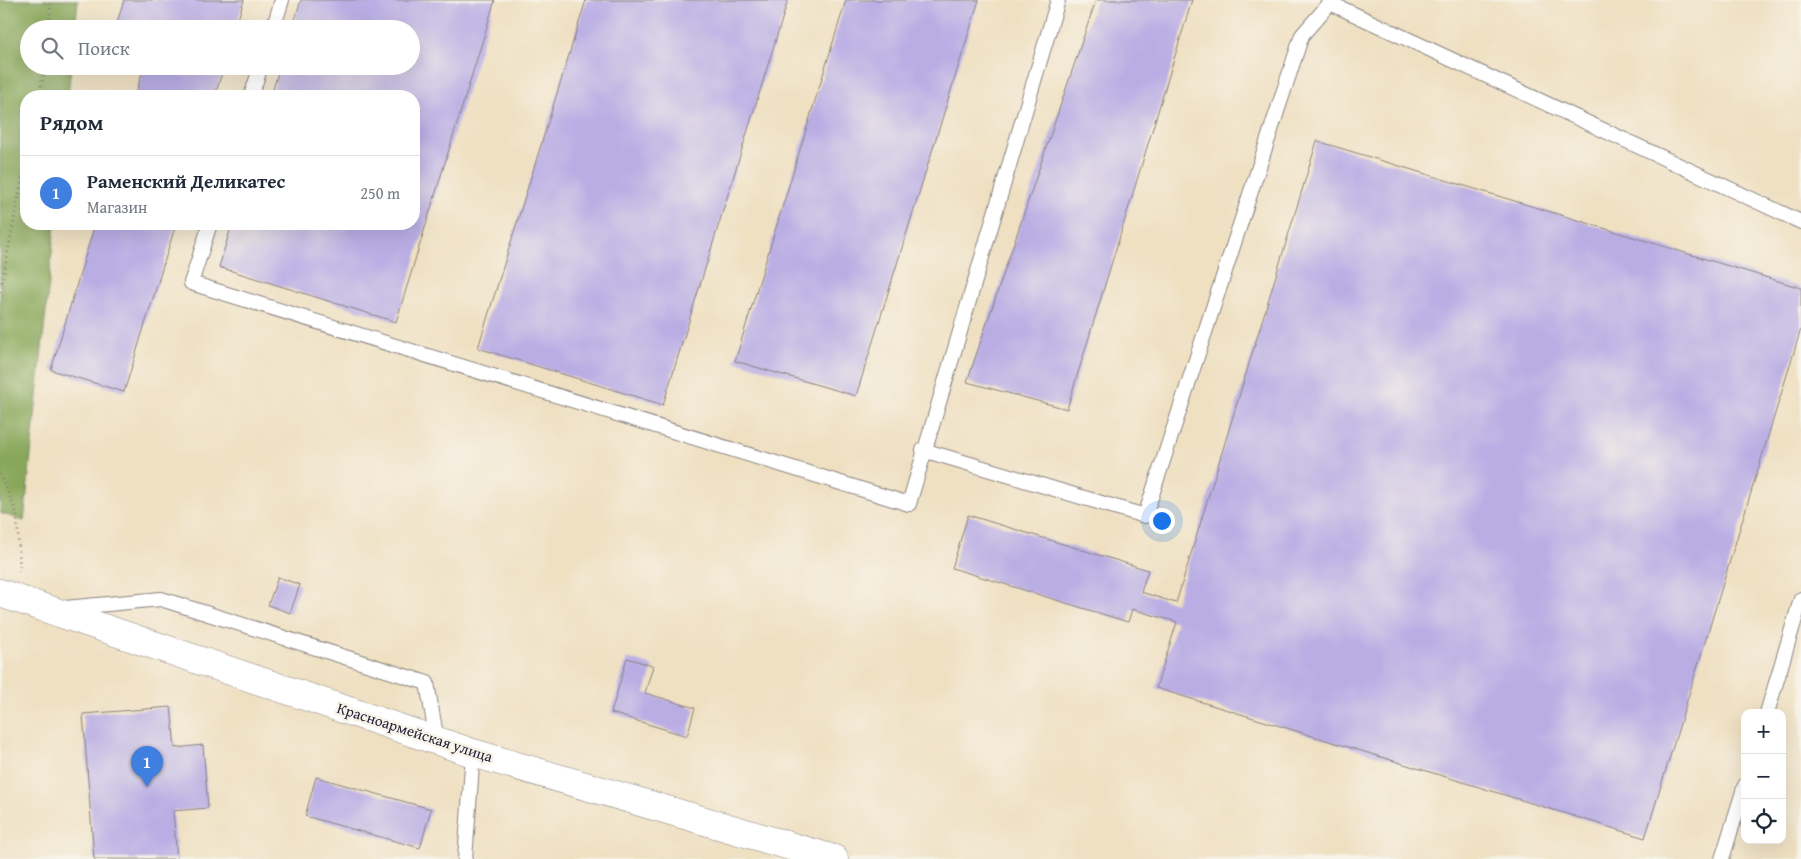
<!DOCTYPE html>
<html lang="ru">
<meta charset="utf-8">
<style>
:root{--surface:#fff;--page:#f6f6f7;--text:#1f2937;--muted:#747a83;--line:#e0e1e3;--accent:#b45309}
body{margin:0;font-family:"Gentium Book Plus",serif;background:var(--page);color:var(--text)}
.controls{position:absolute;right:15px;bottom:15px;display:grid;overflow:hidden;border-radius:10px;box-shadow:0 5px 20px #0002}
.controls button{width:45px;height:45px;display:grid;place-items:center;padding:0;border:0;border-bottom:1px solid var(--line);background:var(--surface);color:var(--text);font:25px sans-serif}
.you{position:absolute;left:1161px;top:520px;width:18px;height:18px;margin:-12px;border:4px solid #fff;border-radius:50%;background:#1a73e8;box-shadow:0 0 0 8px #1a73e833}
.badge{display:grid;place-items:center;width:32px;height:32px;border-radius:50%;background:var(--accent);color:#fff;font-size:16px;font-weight:700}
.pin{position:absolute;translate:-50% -41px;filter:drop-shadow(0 1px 2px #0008)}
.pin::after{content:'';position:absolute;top:26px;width:18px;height:15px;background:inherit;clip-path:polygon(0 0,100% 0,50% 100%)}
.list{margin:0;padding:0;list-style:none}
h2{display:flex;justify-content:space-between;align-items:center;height:65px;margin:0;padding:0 20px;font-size:21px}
h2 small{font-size:16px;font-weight:400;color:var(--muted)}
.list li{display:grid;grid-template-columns:32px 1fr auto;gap:15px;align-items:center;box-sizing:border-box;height:75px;padding:0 20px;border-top:1px solid var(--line)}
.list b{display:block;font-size:19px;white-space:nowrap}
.list p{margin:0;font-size:16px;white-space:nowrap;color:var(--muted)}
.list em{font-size:16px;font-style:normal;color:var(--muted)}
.icon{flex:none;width:28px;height:28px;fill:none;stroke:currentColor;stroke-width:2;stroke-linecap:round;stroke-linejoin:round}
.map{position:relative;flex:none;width:1801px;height:859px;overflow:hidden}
.search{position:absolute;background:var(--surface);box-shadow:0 5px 20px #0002;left:20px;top:20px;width:400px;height:55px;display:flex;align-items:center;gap:12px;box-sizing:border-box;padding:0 18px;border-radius:28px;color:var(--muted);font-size:19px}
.panel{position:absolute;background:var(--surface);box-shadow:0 5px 20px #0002;left:20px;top:90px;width:400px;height:140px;border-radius:20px}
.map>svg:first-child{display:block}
.forest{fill:#88a75a;stroke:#55644a}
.building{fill:#b9ade4}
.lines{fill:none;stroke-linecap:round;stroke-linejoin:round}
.service-casing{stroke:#88817e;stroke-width:16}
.tertiary-casing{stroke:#88817e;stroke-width:29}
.path{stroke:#88817e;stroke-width:3;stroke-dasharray:1 4;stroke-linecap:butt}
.service{stroke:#fff;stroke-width:14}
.tertiary{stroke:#fff;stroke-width:28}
.labels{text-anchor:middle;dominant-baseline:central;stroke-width:5;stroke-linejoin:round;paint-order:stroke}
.street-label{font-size:15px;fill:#22223b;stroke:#f7f3e8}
</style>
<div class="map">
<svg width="1801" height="859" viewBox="0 0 1801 859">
<rect width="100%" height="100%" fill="#f7f3e8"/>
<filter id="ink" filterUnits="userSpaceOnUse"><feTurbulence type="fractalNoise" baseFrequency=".02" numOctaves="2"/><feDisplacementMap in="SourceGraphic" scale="10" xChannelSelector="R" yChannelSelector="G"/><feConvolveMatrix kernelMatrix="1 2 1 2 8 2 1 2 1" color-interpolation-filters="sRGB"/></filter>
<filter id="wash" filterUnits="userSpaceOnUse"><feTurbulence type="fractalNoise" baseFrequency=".0096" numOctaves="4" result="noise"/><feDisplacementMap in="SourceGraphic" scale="20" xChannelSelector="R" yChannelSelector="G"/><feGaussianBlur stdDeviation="1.12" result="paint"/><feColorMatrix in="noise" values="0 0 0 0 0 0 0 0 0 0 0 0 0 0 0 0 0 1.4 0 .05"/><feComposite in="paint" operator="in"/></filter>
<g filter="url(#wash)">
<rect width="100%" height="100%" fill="#efe0c2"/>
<!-- forest -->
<path class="forest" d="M0,0H78L75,29H29V66H71L68,96H26V224H55L24,521L0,513Z"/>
<g id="blocks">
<!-- building -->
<path class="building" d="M124,0H244L235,29H115Z
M301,0H495L396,322L219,267L232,224H414V96H271L280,66H411V29H292Z
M586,0H788L663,405L478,348Z
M846,0H979L856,396L735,361Z
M1096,0H1192L1067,409L967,382Z
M144,66H224L215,96H135Z
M1317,141L1801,288V329L1645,838L1156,688L1177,622L1132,609L1128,622L952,568L968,515L1148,570L1141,592L1176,603Z
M95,224H176L124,392L51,370Z
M278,577L300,585L290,613L268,605Z
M627,658L653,666L645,693L695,708L687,736L611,713Z
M171,707L175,748L203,745L208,808L173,811L177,859H94L83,714Z
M316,777L431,809L420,848L305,816Z"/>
</g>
</g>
<g filter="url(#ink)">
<use href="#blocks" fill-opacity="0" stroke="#88817e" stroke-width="1"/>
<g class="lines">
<!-- service casing -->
<g class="service-casing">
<path id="service" d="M273,29L282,0
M251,96L261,66
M210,224L191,283L909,504L1058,0
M923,450L1145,516L1302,35L1330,3L1801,222
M65,608L161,599L427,683L437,741
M1767,713L1801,599
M465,859L473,753
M1722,859L1745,785"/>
</g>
<!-- tertiary casing -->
<g class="tertiary-casing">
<path id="tertiary" d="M0,593L473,753L834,859"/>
</g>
<!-- path -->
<path class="path" d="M49,29L51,0
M39,96L45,66
M0,292L26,159
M0,474L17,514L20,571"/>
<!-- service -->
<use href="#service" class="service"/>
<!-- tertiary -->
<use href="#tertiary" class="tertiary"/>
</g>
</g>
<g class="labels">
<!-- street labels -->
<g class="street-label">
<text transform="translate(415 732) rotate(18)">Красноармейская улица</text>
</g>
</g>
</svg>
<div class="controls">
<button>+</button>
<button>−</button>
<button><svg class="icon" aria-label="locate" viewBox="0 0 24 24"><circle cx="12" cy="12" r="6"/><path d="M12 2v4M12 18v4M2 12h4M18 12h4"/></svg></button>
</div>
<div class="you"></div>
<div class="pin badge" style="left:147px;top:787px;background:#3f7fe0">1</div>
<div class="search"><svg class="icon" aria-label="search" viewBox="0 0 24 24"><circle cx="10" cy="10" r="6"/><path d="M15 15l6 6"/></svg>Поиск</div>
<section class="panel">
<h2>Рядом<small></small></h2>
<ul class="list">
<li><span class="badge" style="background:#3f7fe0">1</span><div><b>Раменский Деликатес</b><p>Магазин</p></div><em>250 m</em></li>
</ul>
</section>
</div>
